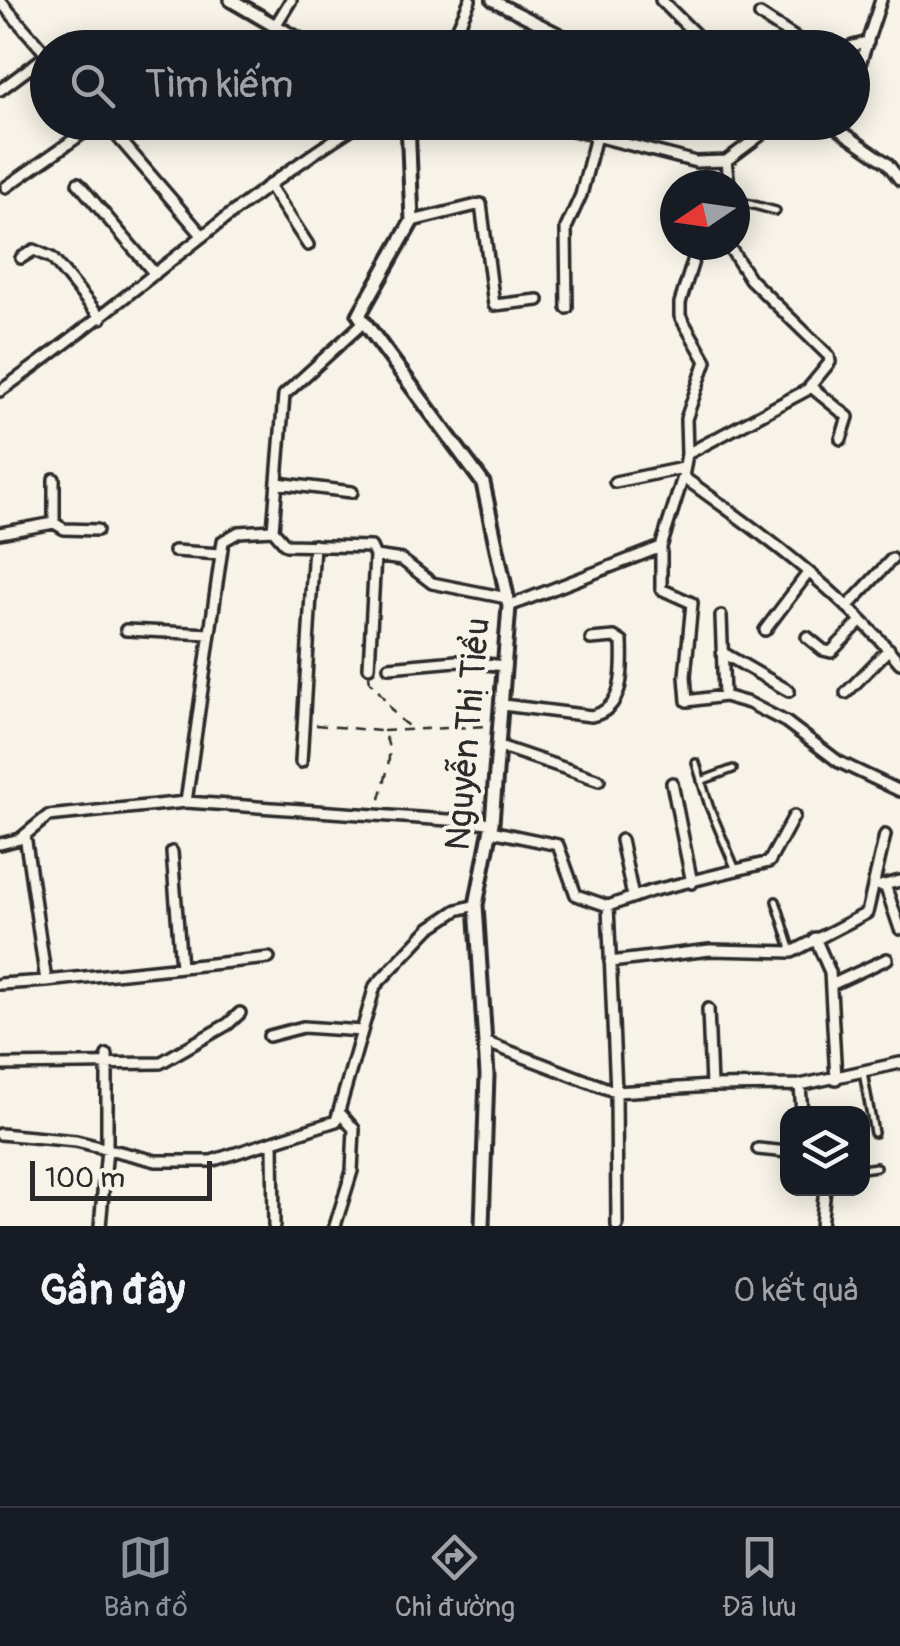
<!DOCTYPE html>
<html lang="vi">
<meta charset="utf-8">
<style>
:root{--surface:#171b24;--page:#242831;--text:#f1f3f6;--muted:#9ea1a6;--line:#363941;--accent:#8c9099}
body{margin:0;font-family:Pangolin,sans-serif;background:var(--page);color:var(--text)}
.controls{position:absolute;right:30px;bottom:30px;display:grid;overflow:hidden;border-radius:20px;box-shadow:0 5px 25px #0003}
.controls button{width:90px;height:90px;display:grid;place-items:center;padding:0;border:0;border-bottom:2px solid var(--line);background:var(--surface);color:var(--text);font:50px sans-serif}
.compass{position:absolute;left:660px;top:170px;width:90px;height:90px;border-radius:50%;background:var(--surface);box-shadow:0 5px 25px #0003;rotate:257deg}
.scale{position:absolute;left:30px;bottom:25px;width:182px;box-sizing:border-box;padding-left:10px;border:5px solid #2b2b2b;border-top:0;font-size:28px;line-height:35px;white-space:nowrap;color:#2b2b2b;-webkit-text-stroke:8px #f7f3e8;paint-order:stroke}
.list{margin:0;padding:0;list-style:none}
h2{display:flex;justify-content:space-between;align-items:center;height:130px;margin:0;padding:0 40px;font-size:42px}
h2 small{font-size:32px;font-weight:400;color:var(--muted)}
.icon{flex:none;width:55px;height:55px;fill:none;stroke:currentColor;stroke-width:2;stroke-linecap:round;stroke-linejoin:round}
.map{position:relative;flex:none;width:900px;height:1226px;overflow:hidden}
.search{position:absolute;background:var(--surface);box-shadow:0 5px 25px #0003;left:30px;right:30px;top:30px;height:110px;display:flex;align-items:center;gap:25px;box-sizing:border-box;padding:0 35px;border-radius:55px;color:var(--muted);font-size:38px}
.sheet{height:280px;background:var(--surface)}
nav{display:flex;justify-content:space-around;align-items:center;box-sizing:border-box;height:140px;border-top:2px solid var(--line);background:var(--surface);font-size:28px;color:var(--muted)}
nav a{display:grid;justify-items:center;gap:5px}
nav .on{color:var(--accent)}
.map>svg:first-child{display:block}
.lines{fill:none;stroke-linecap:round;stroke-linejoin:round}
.service-casing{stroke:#2b2b2b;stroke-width:12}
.minor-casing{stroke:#2b2b2b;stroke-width:16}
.tertiary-casing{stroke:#2b2b2b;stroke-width:19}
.path{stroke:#2b2b2b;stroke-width:2.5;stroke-dasharray:10 8;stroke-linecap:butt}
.service{stroke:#f7f3e8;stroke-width:5}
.minor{stroke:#f7f3e8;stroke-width:9}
.tertiary{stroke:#f7f3e8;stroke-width:11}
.labels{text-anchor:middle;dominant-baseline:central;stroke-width:8;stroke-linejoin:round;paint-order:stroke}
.street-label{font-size:35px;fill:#2b2b2b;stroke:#f7f3e8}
</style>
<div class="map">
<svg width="900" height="1226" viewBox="0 0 900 1226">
<rect width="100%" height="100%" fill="#f7f3e8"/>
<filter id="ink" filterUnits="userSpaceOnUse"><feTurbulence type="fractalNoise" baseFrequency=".01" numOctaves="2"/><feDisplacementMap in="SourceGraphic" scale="20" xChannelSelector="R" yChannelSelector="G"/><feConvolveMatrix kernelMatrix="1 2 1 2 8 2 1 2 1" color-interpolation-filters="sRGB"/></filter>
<g filter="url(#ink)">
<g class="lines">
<!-- service casing -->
<g class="service-casing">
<path id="service" d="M735,200L776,211
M696,763L709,806L736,870
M701,781L733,769
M776,901L792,952
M863,1072L874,1133
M862,1169L876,1167"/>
</g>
<!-- minor casing -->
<g class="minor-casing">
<path id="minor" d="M492,0L573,41
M661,0L697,36
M0,1L48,56
M760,15L811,48
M275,26L291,0
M449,48L470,0
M846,48L868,42
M852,79L858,70L881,0
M0,90L47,55
M105,122L202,235
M525,122L573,130L696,162L726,161L778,122
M828,122L887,163L900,180
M726,161L729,185
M78,183L155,274
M269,185L308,245
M6,187L99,122
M412,221L481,204L494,305L538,300
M21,258L34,250L52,258L101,318
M567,308L566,228L581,195L596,136
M810,386L848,417L841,439
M0,391C124,305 233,202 362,122
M687,454L807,390L830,362L829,356L750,279L728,245
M683,477C760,532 839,589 900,663
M615,482L683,468
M277,483L352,492
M54,523L64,529L97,530
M273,530L286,545L371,547L375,556
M0,533L54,523V479
M661,547V589L692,603L685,676L687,701L724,696L749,703L786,722L839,762L900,791
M174,551L221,554
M509,606L661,547L683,477L687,454L686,419L706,361L680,316V303L698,245
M847,607L892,559
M721,616L724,696
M126,630L210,634
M765,630L808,573
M807,637L823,650L831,652L861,621
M723,653L789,691
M369,667L375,556L402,560L432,583L507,598
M389,667L456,661L505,666
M846,693L889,649
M503,705L591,716C625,710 623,668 622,642L614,637L591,639
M499,746L599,780
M301,762L314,545
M672,783L692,883
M186,802L223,541L239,532L273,530L284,395L364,322
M491,831L558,845L576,895L608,906L616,1092L617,1226
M25,835L46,981L269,958
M621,840L633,897
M0,844L20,839L48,816L186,802L492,823
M172,852L181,967
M885,885L900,929
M880,886L900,881
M608,906L651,891L769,862L794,816
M815,938L830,972L836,1079
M610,962L710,950L792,952L867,913L885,835
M0,984L46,981
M831,985L887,959
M708,1009L711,1086
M269,1036L303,1027L362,1031
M485,1042L616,1092L711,1086L800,1085L900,1063
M0,1065L160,1063L228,1024L240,1013
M800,1085L802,1114
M0,1134L76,1141L156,1161H211L336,1121L375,986L430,928L457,910L476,905
M273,1143L274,1226
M758,1149L788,1152
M100,1226L107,1149V1055
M335,1226L352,1171L354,1129L339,1112
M821,1226L825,1188"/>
</g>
<!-- tertiary casing -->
<g class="tertiary-casing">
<path id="tertiary" d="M231,0L313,48
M408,122L412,221L359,315L483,483L509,606L492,823L476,905L487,1075L482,1226"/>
</g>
<!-- path -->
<path class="path" d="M369,676L370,682C390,701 388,714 413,729
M316,725L380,731C399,747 383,782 379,804
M383,731L490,726"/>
<!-- service -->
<use href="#service" class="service"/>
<!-- minor -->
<use href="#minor" class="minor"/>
<!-- tertiary -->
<use href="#tertiary" class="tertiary"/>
</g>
</g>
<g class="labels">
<!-- street labels -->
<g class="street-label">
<text transform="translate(468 734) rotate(-85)">Nguyễn Thị Tiểu</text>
</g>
</g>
</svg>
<div class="controls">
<button><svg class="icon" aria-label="layers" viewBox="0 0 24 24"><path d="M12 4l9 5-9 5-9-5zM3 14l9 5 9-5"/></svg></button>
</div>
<svg class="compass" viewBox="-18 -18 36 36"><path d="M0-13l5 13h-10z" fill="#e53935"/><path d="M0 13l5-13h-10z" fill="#9ea1a6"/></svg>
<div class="scale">100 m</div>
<div class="search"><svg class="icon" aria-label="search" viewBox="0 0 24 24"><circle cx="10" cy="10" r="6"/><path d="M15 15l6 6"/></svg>Tìm kiếm</div>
</div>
<section class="sheet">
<h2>Gần đây<small>0 kết quả</small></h2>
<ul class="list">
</ul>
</section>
<nav>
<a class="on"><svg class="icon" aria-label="map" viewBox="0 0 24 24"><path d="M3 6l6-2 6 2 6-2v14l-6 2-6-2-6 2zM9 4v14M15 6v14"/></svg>Bản đồ</a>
<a><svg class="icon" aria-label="directions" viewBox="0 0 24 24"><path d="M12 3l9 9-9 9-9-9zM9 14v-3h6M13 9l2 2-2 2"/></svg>Chỉ đường</a>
<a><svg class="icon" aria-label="saved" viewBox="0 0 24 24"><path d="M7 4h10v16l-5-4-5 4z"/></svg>Đã lưu</a>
</nav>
